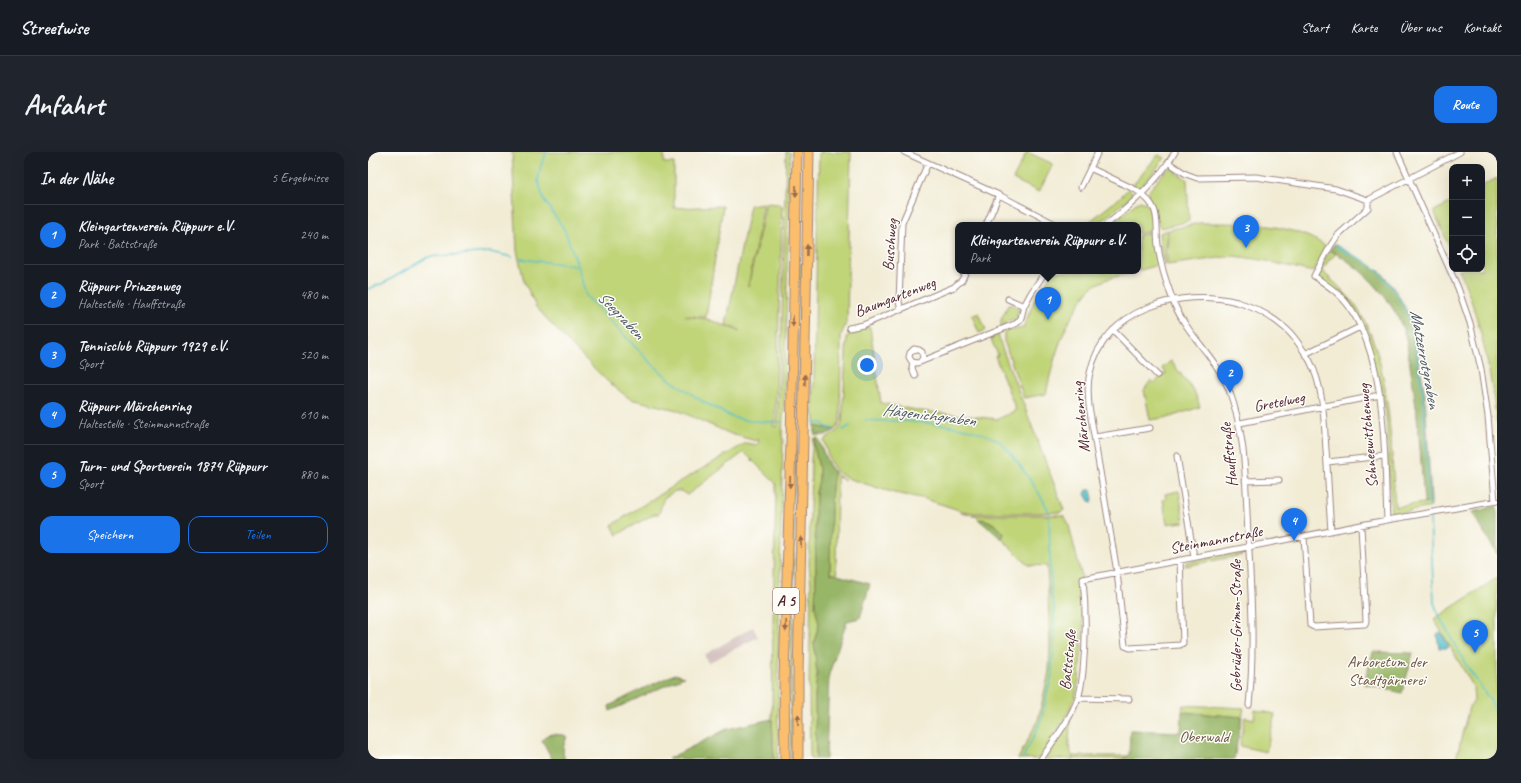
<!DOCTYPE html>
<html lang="de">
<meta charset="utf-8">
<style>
:root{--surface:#171b24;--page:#20242c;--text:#f1f3f6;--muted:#9ea1a6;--line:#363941;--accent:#1a73e8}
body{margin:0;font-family:Caveat,sans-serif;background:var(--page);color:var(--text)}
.controls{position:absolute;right:12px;top:12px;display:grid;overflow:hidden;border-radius:8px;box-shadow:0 4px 16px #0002}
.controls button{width:36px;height:36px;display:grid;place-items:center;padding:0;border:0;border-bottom:1px solid var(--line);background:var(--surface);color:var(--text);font:20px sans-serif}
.you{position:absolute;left:499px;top:213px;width:14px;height:14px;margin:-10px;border:3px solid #fff;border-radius:50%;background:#1a73e8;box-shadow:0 0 0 6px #1a73e833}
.badge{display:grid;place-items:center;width:26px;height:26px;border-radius:50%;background:var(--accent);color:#fff;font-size:13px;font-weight:700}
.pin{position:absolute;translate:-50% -33px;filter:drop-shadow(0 1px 2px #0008)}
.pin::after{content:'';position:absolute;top:21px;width:14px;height:12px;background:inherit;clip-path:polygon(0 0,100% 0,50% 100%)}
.popup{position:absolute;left:587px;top:70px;width:186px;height:52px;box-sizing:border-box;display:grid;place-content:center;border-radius:8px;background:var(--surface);filter:drop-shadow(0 1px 3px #0005);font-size:13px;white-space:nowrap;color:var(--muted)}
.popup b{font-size:15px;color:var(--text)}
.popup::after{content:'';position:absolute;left:50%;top:100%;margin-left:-8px;border:8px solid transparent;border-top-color:var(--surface)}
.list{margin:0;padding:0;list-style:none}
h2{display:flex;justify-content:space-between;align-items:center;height:52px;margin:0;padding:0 16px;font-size:17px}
h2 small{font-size:13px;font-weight:400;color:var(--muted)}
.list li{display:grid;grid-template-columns:26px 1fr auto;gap:12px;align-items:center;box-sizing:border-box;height:60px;padding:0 16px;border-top:1px solid var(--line)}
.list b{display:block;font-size:15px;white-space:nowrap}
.list p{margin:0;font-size:13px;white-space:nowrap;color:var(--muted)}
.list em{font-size:13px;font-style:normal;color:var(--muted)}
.actions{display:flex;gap:8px;padding:12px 16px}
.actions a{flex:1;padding:9px 0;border:1px solid var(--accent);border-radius:12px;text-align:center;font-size:14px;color:var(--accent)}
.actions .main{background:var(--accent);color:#fff}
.icon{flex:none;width:22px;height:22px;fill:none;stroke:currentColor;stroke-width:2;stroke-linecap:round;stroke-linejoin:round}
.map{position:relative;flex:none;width:1129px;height:607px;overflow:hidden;border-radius:12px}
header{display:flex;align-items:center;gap:24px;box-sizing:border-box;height:56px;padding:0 20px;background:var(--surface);border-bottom:1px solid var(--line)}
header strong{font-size:19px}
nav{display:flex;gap:22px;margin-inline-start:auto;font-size:14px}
.intro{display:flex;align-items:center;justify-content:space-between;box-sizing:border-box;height:96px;padding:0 24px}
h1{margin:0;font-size:28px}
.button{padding:10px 18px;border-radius:12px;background:var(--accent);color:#fff;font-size:14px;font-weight:700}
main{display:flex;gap:24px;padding:0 24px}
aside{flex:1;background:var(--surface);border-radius:12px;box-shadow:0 4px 16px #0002}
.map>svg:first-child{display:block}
.industrial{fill:#d1bfbd}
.green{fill:#c0d478;stroke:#857a52}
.forest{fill:#98b668;stroke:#716a4a}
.water{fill:#52bfcb;stroke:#4e6f7b}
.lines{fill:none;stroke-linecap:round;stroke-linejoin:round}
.stream{stroke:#52bfcb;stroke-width:1.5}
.minor-casing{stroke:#9e8680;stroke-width:7}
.motorway-casing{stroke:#9e8680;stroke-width:11}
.minor{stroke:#fff;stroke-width:5}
.motorway{stroke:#fabe6d;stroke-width:9}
.oneway{fill:#996749}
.labels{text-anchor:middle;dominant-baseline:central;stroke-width:3;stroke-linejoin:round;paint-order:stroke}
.shield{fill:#fdfcf7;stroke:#806168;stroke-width:1}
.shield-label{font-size:15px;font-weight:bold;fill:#4a1f2b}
.street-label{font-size:16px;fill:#4a1f2b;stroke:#fdfcf7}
.park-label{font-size:16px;fill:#6d5542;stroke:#fdfcf7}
.water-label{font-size:17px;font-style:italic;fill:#4d5763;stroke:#fdfcf7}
</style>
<header>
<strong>Streetwise</strong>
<nav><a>Start</a><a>Karte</a><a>Über uns</a><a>Kontakt</a></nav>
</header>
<div class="intro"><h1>Anfahrt</h1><a class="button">Route</a></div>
<main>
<aside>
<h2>In der Nähe<small>5 Ergebnisse</small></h2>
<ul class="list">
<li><span class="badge">1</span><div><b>Kleingartenverein Rüppurr e.V.</b><p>Park · Battstraße</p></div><em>240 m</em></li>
<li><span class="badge">2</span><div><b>Rüppurr Prinzenweg</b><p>Haltestelle · Hauffstraße</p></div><em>480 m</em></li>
<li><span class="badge">3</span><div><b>Tennisclub Rüppurr 1929 e.V.</b><p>Sport</p></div><em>520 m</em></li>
<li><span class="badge">4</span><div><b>Rüppurr Märchenring</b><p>Haltestelle · Steinmannstraße</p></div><em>610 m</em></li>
<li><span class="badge">5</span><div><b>Turn- und Sportverein 1874 Rüppurr</b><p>Sport</p></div><em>880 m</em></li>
</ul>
<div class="actions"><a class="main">Speichern</a><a>Teilen</a></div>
</aside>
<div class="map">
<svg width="1129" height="607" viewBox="0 0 1129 607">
<rect width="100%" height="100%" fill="#fdfcf7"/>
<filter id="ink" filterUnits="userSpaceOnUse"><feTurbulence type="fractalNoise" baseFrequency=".025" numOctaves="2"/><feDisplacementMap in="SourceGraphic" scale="8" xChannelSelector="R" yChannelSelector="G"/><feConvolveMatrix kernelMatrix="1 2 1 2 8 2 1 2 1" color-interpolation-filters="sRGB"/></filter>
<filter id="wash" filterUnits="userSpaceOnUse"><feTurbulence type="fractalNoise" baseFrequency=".012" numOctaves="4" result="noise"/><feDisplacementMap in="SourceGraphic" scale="16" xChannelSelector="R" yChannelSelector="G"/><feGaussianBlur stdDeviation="0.9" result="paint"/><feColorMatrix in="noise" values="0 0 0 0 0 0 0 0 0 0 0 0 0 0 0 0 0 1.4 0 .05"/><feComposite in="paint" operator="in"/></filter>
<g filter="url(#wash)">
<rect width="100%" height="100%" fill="#f2ecd5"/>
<!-- industrial -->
<path class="industrial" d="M385,475L390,485L340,511L336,503Z"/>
<!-- green -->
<path class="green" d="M144,0H296V11H306V56L355,54L338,165L317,164L339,167L371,179L372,178L358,173L382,53L396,51L380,135L398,51L410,52L414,54L413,107L407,269L405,274L409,275L414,169L418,0H422L416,262L415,263L414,286H415L410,516V607H406L404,567L405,473L408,332L376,300L319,343L313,339H307L297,345L295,348L291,362H286L249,383L244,373L308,332L378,291L390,293L391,287L388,289L363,282L309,258L262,247L238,228L200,190L168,155L156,129L149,99Z
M451,0H483L479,169L473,183L472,270L467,278L447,274V264L445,263Z
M659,0L685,12L671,40L645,27Z
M790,3L797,6L772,36L764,34Z
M803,16L807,18V20L819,27L821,69L793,76L791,74L780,45V40L797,19Z
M1129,26V272C1123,220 1112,165 1091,117H1114V34Z
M760,37L764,40L765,43L729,73H717L749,48Z
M772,49L778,51C785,58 789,69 785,78L770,82V73H742L768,51Z
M1084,50V101L1066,59Z
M831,71C873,71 924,70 959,95L945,120L894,108L866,104L799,113L800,78Z
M799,78L797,113L795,114L791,81Z
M784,80L786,81L790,113L770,119V84Z
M962,98L968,102L961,108L955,118L957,122C971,134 983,146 992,161C1023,211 1023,296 1027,355L1063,350V355L1023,363L1018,262L1013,234H1012L996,181L998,180L991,166L978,146L976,147L949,124L950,120Z
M432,111H434L429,279L428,280Z
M686,119H769C756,123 742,125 731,131C722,135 717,143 712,151C693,179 685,209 678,242L656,246L636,189V180L655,176L667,147Z
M640,153H645L652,157L653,160L650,159L648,164L651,166L647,170L645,167L637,170V174L633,176V168Z
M611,161L618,178L611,181L604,164Z
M502,175L513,251L553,259L630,267L648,258L627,204L630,203L622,185L630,182L634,196L696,358L692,360L673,361H606L594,359L554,346L526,341L482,327L472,322L467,317L461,308L456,289C461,281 470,283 474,271L479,184L482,181Z
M803,209L827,241L832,255L802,265L782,268L776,238L783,228L786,231L798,221L794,216Z
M428,285L429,286L424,523V607H422V522Z
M447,286L446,294L451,316V328L448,340L447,365L448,423L447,454L451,472L446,490L449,522L447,545L448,607H442L441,532L443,433L441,413L443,307L445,287Z
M461,313L469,323L477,328L470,325L469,326L468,414L469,424L462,422L463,347L465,325Z
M811,339L816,370L799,372L795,348L798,347L797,342Z
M593,361L608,363H692L696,364L700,370L714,426L715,481L711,528L707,546L701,559L671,607H650L670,568L681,520L682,492L679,414L660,413L634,387L636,381C630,375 620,365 611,368L609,364Z
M871,400H873L874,403L818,414L817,413L819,410Z
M1129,426V607H1088L1101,555L1106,549L1105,534L1066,467Z
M815,553L876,556L874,565L814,560Z
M887,558L907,562L898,600L872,594L877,565L886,567Z
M702,569L701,594L705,607H677Z
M705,604H761L755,607H707Z"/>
<!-- forest -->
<path class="forest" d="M966,92L998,110L1014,121L1029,141L1041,163L1046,182L1057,243L1063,350L1056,352C1053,307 1050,263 1043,219C1040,204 1040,188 1034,174C1021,143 992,114 962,98Z
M447,274L467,278L457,283H447Z
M447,286H450L458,307L465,320V325L463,347L462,421L502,432L492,466L479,469L461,522L458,607H448L447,545L449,522L446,490L451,472L447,454L448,423L447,365L448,340L451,328V316L446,294Z
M1129,354V402L1104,360Z
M614,367C623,369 630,375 636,381L634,387L611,368Z
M1005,500L1045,501L1034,541L996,532Z
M307,522L316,525L242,559L241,554L274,537Z
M814,560L874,565L866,607H755L761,603L762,578L813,580Z
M404,567L406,607H300L359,577Z
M184,582L196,583L199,585C196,592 193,600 197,607H184L174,588L179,583Z"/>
<!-- water -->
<path class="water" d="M719,338H723L725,347L724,350L721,349L717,342Z
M1073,480L1081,495L1080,496H1071L1069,482Z"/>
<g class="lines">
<!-- stream -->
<path class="stream" d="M179,0L172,16L170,29L176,48L196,77L210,114L218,144L281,209L301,227L334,249L364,265L382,269L405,270
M968,94L998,110L1013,122L1028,141L1040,163L1045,183L1055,242L1061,356
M153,107L210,114
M0,137L18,130L60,105L122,100L144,105
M497,268C507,269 517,269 527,269C552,269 613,275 632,290C641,298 648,308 655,318C665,332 674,344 681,360
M410,270H414
M446,271H455L458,275L466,277
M475,278L482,274
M1062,366L1066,451L1072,466L1098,513L1122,548L1129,562
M654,607L669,578L674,565L679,541L684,523V511L686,493V456L683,443L681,364"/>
</g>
</g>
<g filter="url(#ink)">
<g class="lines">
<!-- minor casing -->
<g class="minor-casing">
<path id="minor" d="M536,0L631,43L689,73
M1029,0L1090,136L1102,171L1113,217L1120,264L1127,349
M801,11L818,22L829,26L888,25L968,37L1000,48
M722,16L768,38C775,43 783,49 786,57C791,68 788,82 790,93C792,112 798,129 804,146C816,181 848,204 861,238C879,286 877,331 880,381C883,438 887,496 881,553
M713,35L730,0
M1000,48V56L970,83L963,93L946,124C959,133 973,142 982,156C1020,212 1016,303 1019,368
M1000,48L1092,0
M618,73L631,43
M738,73C765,52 790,29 807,0
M640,147L656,154
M533,158L531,150L534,71L560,11
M481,176L495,173L586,135L594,128L598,119
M745,178L789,223
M937,202L992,175
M545,210L544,216L547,224
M552,210L555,206L554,200L551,198L546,197L542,201L541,205L544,210L549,211L552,210L649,171L653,166L656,154L663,141L678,119
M872,271L1012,243
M727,285L782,276
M809,304L826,405
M959,310L1016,304
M877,329L911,328
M936,385L942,473L946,475L997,472L998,469L993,374
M812,408L815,491L812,493L762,496L757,494L749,420L721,254C720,243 719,232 722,221C735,157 813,135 869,150C886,155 903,164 917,176C927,184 935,198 942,209C956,237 956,268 958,298C960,325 961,352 963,379
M710,546L761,547
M673,607C686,588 702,568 710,546C713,538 714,528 715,519C718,488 718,457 715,427L1019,368L1129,349"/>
</g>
<!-- motorway casing -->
<g class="motorway-casing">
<path id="motorway" d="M417,607L416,525L423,291L429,0
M430,607V525L441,0"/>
</g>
<!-- minor -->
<use href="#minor" class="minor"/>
<!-- motorway -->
<use href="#motorway" class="motorway"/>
</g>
<!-- one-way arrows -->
<defs><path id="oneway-solid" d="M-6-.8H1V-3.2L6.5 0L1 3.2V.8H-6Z"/></defs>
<g class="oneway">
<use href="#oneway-solid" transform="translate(428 39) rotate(91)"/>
<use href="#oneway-solid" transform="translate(439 98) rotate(-89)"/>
<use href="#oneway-solid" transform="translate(425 169) rotate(91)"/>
<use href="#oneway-solid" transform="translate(437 228) rotate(-89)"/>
<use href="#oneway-solid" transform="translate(422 330) rotate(92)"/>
<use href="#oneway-solid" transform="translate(433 390) rotate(-89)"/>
<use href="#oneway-solid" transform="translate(418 474) rotate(92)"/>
<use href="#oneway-solid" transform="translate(430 568) rotate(-90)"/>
</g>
</g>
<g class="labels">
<!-- shield labels -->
<rect class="shield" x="405" y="436" width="26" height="26" rx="3"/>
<g class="shield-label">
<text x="418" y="449">A 5</text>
</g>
<!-- street labels -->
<g class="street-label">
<text transform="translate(522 93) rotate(-85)">Buschweg</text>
<text transform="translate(527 145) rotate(-21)">Baumgartenweg</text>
<text transform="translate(911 250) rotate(-11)">Gretelweg</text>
<text transform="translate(713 265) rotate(-96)">Märchenring</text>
<text transform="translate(1000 284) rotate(-95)">Schneewittchenweg</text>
<text transform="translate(861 303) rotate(-96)">Hauffstraße</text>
<text transform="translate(848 388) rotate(-11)">Steinmannstraße</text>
<text transform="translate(868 474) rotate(-90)">Gebrüder-Grimm-Straße</text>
<text transform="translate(700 508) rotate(-84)">Battstraße</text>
</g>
<!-- park labels -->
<g class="park-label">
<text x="1019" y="510">Arboretum der<tspan x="1019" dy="18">Stadtgärnerei</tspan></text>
<text x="836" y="585">Oberwald</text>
</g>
<!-- water labels -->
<g class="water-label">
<text transform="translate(253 163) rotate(46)">Seegraben</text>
<text transform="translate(1057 207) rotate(79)">Matzerrotgraben</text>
<text transform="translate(561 263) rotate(7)">Hägenichgraben</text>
</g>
</g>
</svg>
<div class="controls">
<button>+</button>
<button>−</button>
<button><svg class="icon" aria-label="locate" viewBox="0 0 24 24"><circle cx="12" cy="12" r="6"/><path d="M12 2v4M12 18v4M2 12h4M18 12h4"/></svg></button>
</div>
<div class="you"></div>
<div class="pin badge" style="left:680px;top:168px">1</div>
<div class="popup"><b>Kleingartenverein Rüppurr e.V.</b>Park</div>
<div class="pin badge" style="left:862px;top:241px">2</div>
<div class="pin badge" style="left:878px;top:96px">3</div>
<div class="pin badge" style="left:926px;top:389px">4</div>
<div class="pin badge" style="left:1107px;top:501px">5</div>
</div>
</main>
